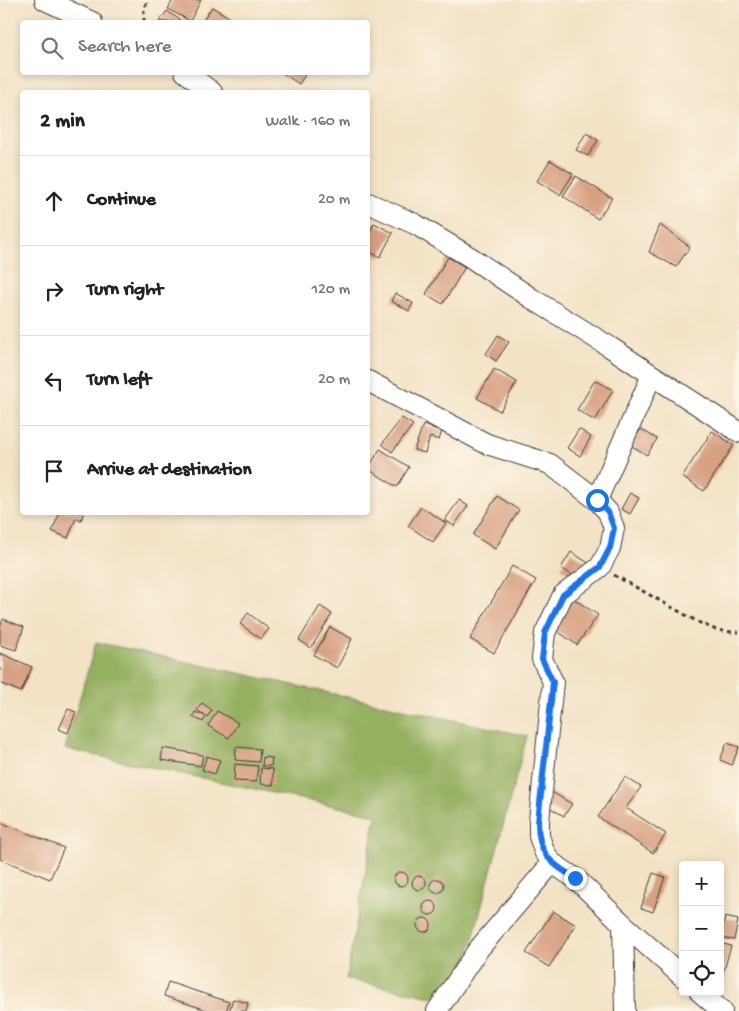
<!DOCTYPE html>
<meta charset="utf-8">
<style>
:root{--surface:#fff;--page:#f6f6f6;--text:#222;--muted:#767676;--line:#e0e0e0}
body{margin:0;font-family:"Gochi Hand",sans-serif;background:var(--page);color:var(--text)}
.controls{position:absolute;right:15px;bottom:15px;display:grid;overflow:hidden;border-radius:5px;box-shadow:0 2px 8px #0003}
.controls button{width:45px;height:45px;display:grid;place-items:center;padding:0;border:0;border-bottom:1px solid var(--line);background:var(--surface);color:var(--text);font:25px sans-serif}
.stop{position:absolute;width:15px;height:15px;margin:-11px;border:4px solid #1a73e8;border-radius:50%;background:#fff}
.stop.end{background:#1a73e8;border-color:#fff;box-shadow:0 1px 5px #0008}
.list{margin:0;padding:0;list-style:none}
h2{display:flex;justify-content:space-between;align-items:center;height:65px;margin:0;padding:0 20px;font-size:21px}
h2 small{font-size:16px;font-weight:400;color:var(--muted)}
.list li{display:grid;grid-template-columns:32px 1fr auto;gap:15px;align-items:center;box-sizing:border-box;height:90px;padding:0 20px;border-top:1px solid var(--line)}
.list b{display:block;font-size:19px;white-space:nowrap}
.list em{font-size:16px;font-style:normal;color:var(--muted)}
.icon{flex:none;width:28px;height:28px;fill:none;stroke:currentColor;stroke-width:2;stroke-linecap:round;stroke-linejoin:round}
.map{position:relative;flex:none;width:739px;height:1011px;overflow:hidden}
.search{position:absolute;background:var(--surface);box-shadow:0 2px 8px #0003;left:20px;top:20px;width:350px;height:55px;display:flex;align-items:center;gap:12px;box-sizing:border-box;padding:0 18px;border-radius:5px;color:var(--muted);font-size:19px}
.panel{position:absolute;background:var(--surface);box-shadow:0 2px 8px #0003;left:20px;top:90px;width:350px;height:425px;border-radius:5px}
.map>svg:first-child{display:block}
.forest{fill:#96b062;stroke:#59663f}
.building{fill:#d8a082}
.lines{fill:none;stroke-linecap:round;stroke-linejoin:round}
.street-casing{stroke:#3c3a35;stroke-width:22}
.path{stroke:#3c3a35;stroke-width:3;stroke-dasharray:4 4;stroke-linecap:butt}
.street{stroke:#fff;stroke-width:20}
.route{stroke:#1a73e8;stroke-width:6}
</style>
<div class="map">
<svg width="739" height="1011" viewBox="0 0 739 1011">
<rect width="100%" height="100%" fill="#fcf5e5"/>
<filter id="ink" filterUnits="userSpaceOnUse"><feTurbulence type="fractalNoise" baseFrequency=".02" numOctaves="2"/><feDisplacementMap in="SourceGraphic" scale="10" xChannelSelector="R" yChannelSelector="G"/><feConvolveMatrix kernelMatrix="1 2 1 2 8 2 1 2 1" color-interpolation-filters="sRGB"/></filter>
<filter id="wash" filterUnits="userSpaceOnUse"><feTurbulence type="fractalNoise" baseFrequency=".0096" numOctaves="4" result="noise"/><feDisplacementMap in="SourceGraphic" scale="20" xChannelSelector="R" yChannelSelector="G"/><feGaussianBlur stdDeviation="1.12" result="paint"/><feColorMatrix in="noise" values="0 0 0 0 0 0 0 0 0 0 0 0 0 0 0 0 0 1.4 0 .05"/><feComposite in="paint" operator="in"/></filter>
<g filter="url(#wash)">
<rect width="100%" height="100%" fill="#f3e2c5"/>
<!-- forest -->
<path class="forest" d="M96,642L527,736L456,1002L346,979L376,815L65,749Z"/>
<g id="blocks">
<!-- building -->
<path class="building" d="M173,0H201L190,21L168,9Z
M212,7L229,17L226,22H202Z
M167,11L183,22H159Z
M281,72H307L299,84Z
M586,133L598,140L588,156L576,150Z
M550,160L573,174L560,195L537,181Z
M576,176L612,198L598,219L563,196Z
M374,223L393,233L380,257L368,251V236Z
M660,225L690,247L676,267L649,252Z
M448,257L465,267L443,304L426,294Z
M395,293L413,303L409,311L391,301Z
M498,335L509,342L496,361L486,354Z
M494,369L517,382L500,411L477,398Z
M595,380L613,390L595,421L577,410Z
M402,418L413,425L392,452L382,444Z
M423,425L442,431L439,440L430,437L425,453L414,450Z
M579,429L591,437L580,456L567,448Z
M641,429L657,439L647,455L630,445Z
M712,431L734,445L704,491L682,477Z
M380,449L409,467L397,487L368,469Z
M630,493L639,498L630,514L621,509Z
M497,496L519,510L495,549L473,535Z
M459,500L468,506L454,526L445,520Z
M421,507L446,523L433,542L408,526Z
M60,512H84L81,520L76,518L68,538L52,531Z
M571,552L590,564L580,580L561,568Z
M512,566L536,580L494,653L470,639Z
M574,599L598,615L577,645L553,628Z
M320,606L332,614L311,648L299,640Z
M248,613L269,629L261,639L240,624Z
M3,619L24,627L16,650L0,645V628Z
M330,627L352,639L337,668L314,655Z
M0,653L32,667L21,692L0,683Z
M202,703L212,710L207,717L197,710Z
M68,709L76,712L68,733L59,729Z
M217,711L238,723L229,738L208,726Z
M195,712L206,716L203,722L193,717Z
M727,743L739,747L732,765L720,760Z
M236,747L260,749L259,762L235,760Z
M163,748L203,755L201,766L161,760Z
M207,756L220,760L215,774L202,770Z
M263,757L272,758L271,766H262Z
M235,764L258,766L256,782L234,781Z
M261,768L273,769V785L260,784Z
M625,777L641,787L626,808L666,834L653,853L598,817Z
M550,791L572,804L564,816L542,803Z
M0,822L64,848L50,879L0,859Z
M394 879a7 7 0 1 1 14 0a7 7 0 1 1-14 0Z
M653,873L665,877L653,912L641,908Z
M412 883a7 7 0 1 1 14 0a7 7 0 1 1-14 0Z
M430 886a7 7 0 1 1 14 0a7 7 0 1 1-14 0Z
M423 908a7 7 0 1 1 14 0a7 7 0 1 1-14 0Z
M553,911L576,925L549,967L526,953Z
M725,917L738,920L734,940L721,938Z
M417 925a7 7 0 1 1 14 0a7 7 0 1 1-14 0Z
M721,943L731,946L722,977H720Z
M168,982L229,1002L226,1011H210L164,996Z
M233,999L248,1003L246,1011H229Z"/>
</g>
</g>
<g filter="url(#ink)">
<use href="#blocks" fill-opacity="0" stroke="#3c3a35" stroke-width="1"/>
<g class="lines">
<!-- street casing -->
<g class="street-casing">
<path id="street" d="M45,0L92,22
M185,72L212,92
M368,203L415,224L470,257L531,298L610,347L652,375L739,432
M368,381L487,444L550,464L597,500L608,512L614,528L610,548L600,567L563,595L545,633L542,659L553,682L539,821V836L544,851L552,863L575,878L623,924L683,977
M597,500L652,375
M623,924L625,1011
M700,992L722,1011
M437,1011L477,951L552,863"/>
</g>
<!-- path -->
<path class="path" d="M144,22V11L147,0
M614,575L700,623L716,630L732,632H739"/>
<!-- street -->
<use href="#street" class="street"/>
</g>
</g>
<g class="lines" filter="url(#ink)">
<!-- route -->
<path class="route" d="M575,878C549,862 538,854 538,822L553,682L542,659L545,633L563,595L600,567L610,548L614,528L608,512L597,500"/>
</g>
</svg>
<div class="controls">
<button>+</button>
<button>−</button>
<button><svg class="icon" aria-label="locate" viewBox="0 0 24 24"><circle cx="12" cy="12" r="6"/><path d="M12 2v4M12 18v4M2 12h4M18 12h4"/></svg></button>
</div>
<div class="stop" style="left:597px;top:500px"></div>
<div class="stop end" style="left:575px;top:878px"></div>
<div class="search"><svg class="icon" aria-label="search" viewBox="0 0 24 24"><circle cx="10" cy="10" r="6"/><path d="M15 15l6 6"/></svg>Search here</div>
<section class="panel">
<h2>2 min<small>Walk · 160 m</small></h2>
<ul class="list">
<li><svg class="icon" aria-label="ahead" viewBox="0 0 24 24"><path d="M12 20V5M6 11l6-6 6 6"/></svg><div><b>Continue</b></div><em>20 m</em></li>
<li><svg class="icon" aria-label="right" viewBox="0 0 24 24"><path d="M7 20v-9h11M14 6l5 5-5 5"/></svg><div><b>Turn right</b></div><em>120 m</em></li>
<li><svg class="icon" aria-label="left" viewBox="0 0 24 24"><path d="M17 20v-9H6M10 6l-5 5 5 5"/></svg><div><b>Turn left</b></div><em>20 m</em></li>
<li><svg class="icon" aria-label="arrive" viewBox="0 0 24 24"><path d="M6 21V4h12l-3 4 3 4H6"/></svg><div><b>Arrive at destination</b></div></li>
</ul>
</section>
</div>
